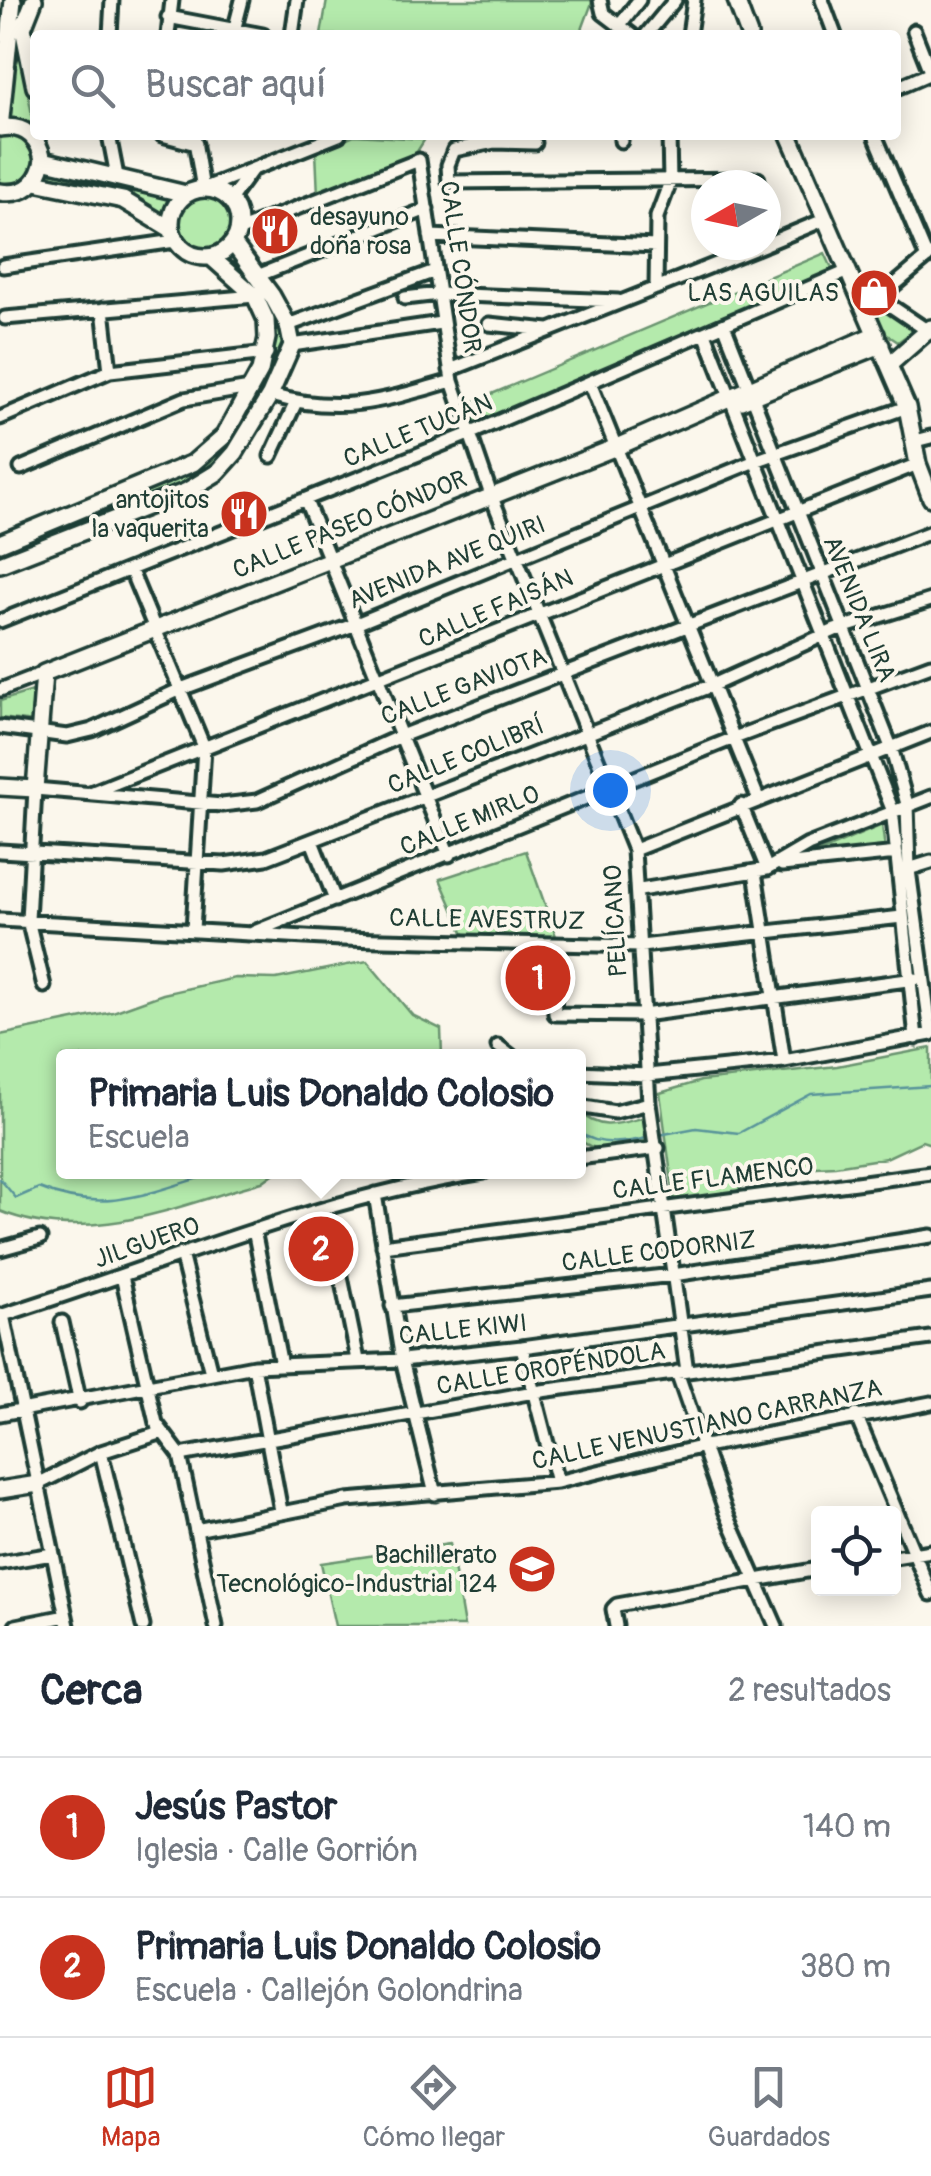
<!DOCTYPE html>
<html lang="es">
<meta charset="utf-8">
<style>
:root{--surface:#fff;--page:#f2f2f3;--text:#1f2937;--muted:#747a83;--line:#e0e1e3;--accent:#c8321e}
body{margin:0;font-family:Pangolin,sans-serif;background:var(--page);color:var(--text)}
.controls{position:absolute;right:30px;bottom:30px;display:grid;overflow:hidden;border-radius:10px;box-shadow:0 5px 25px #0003}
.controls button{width:90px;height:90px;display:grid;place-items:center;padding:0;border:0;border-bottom:2px solid var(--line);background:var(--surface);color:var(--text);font:50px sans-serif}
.compass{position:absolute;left:691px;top:170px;width:90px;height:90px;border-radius:50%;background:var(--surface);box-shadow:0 5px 25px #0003;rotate:261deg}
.you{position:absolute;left:610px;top:790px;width:35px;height:35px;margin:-25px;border:8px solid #fff;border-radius:50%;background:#1a73e8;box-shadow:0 0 0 15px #1a73e833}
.badge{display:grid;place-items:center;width:65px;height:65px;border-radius:50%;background:var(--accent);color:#fff;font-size:32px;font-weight:700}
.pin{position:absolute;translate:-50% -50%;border:5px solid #fff;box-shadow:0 2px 10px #0006}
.popup{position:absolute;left:56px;top:1049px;width:530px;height:130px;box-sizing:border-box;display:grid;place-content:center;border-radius:10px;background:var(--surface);filter:drop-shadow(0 2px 8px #0005);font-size:32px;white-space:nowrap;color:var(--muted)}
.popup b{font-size:38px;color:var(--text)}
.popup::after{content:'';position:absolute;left:50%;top:100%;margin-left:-20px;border:20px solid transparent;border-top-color:var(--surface)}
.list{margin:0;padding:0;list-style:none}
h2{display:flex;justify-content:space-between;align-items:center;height:130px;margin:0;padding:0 40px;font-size:42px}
h2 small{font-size:32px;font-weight:400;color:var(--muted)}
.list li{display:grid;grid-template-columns:65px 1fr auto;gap:30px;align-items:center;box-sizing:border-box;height:140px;padding:0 40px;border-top:2px solid var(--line)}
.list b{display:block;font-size:38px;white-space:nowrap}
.list p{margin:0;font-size:32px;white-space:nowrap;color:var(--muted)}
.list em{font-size:32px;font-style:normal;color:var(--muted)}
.icon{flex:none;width:55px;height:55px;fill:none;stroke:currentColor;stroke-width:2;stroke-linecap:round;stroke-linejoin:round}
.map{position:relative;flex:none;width:931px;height:1626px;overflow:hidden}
.search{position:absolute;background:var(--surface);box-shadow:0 5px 25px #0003;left:30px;right:30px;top:30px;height:110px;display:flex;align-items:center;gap:25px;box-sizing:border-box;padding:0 35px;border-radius:10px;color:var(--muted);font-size:38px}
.sheet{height:410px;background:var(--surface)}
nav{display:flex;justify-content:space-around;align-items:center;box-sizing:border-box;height:140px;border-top:2px solid var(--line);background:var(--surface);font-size:28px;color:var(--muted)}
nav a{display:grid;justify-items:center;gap:5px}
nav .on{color:var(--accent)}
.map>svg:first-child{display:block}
.green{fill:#b4eaac;stroke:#6a9470;stroke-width:2.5}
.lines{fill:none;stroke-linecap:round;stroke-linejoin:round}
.stream{stroke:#59949a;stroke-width:2.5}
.street-casing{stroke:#1f3d34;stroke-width:19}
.secondary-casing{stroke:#1f3d34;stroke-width:22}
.street{stroke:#fbf7ec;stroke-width:11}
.secondary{stroke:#fbf7ec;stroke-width:15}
.labels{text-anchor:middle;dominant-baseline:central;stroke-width:8;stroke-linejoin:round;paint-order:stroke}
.poi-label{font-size:25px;fill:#1f3d34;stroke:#fbf7ec;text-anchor:end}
.street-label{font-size:25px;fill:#1f3d34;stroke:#fbf7ec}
</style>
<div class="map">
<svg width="931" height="1626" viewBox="0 0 931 1626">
<rect width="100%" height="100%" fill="#fbf7ec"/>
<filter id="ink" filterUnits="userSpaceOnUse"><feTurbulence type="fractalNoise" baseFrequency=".01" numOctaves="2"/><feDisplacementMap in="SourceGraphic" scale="20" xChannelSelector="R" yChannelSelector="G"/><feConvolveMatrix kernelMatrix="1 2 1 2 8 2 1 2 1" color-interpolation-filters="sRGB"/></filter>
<g filter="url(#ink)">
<!-- green -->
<path class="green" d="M16,0H29L17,31L35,132L4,121Z
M327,0H593L580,35H321Z
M12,132L31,146L34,169L18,182L0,183V134Z
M354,135L425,139L413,158L318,196L316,151Z
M53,172L177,199L168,223L48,181Z
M176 222a28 28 0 1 1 56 0a28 28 0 1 1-56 0Z
M825,253L837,279L476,424L468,404Z
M240,258L272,298L290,339L255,419L243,413C282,338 290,332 231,265Z
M874,307H884L917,328L898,342L877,328Z
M235,426L247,430L215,471L39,547L34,535L210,463Z
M36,690L34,722L0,718V701Z
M882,825L885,850L798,861Z
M526,851L557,939H466L440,879Z
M367,961L412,1015L441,1029L442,1056H64V1172H276L262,1182C176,1206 88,1247 0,1211V1035L113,1012L163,994L235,978L276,979Z
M931,1048V1144L922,1141L886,1158L835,1166L760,1170L732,1196L675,1205L660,1093L701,1081L837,1066Z
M578,1111C602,1133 620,1123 650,1116L655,1139L649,1144C626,1147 597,1157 579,1139Z
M450,1544L464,1626H335L321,1563Z"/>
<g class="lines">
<!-- stream -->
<path class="stream" d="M578,1132C600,1147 626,1143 651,1137
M659,1135L696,1128L739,1133L811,1094L931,1086
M0,1179L16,1198L39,1188C106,1216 153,1191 218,1172"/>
<!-- street casing -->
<g class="street-casing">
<path id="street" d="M600,0L603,13L632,35
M822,0L835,35
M168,17L263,35
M619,26L639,0
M914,31L931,74
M110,35L112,0
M168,35L172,0
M233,35L242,0
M292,35L297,0
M646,35L675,0
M689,35L694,0
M896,88L931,73
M109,135L117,176
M162,135L196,144
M194,135L203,189
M621,135V141
M875,135L927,258
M535,143L494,142L454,150L448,165L449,182L758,179
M205,188L339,135
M230,200L251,171
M238,231L419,160L452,381L491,495L634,850L649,1103L687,1371
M430,236L656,246
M766,244L826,219
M3,266L175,241
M257,276L427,209
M656,288L657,217L670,182L669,135
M857,288L879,298L930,255
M405,298L439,294L618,301
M879,298L931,333
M103,309L110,371
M5,318L255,296
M489,324L549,330
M288,325L435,271
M706,336L892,809L916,1038
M292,345L441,323
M450,370L764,245
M590,383L758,798
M270,395C341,415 383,401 452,381
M0,418L110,371L267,353
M915,441L931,437
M271,456L296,402
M21,468L184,399L250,388
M306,501L449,855
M131,571L204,747L193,930
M0,621L469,434L848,271
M0,690L44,673
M0,727L67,736L92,730L181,689L356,624L755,461L907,407
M90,793L918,464
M741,805L767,869
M312,841L335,900
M634,850L931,732
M0,851L224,864L266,858L713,685L835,630L931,600
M782,865L897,853
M902,871L931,862
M755,872L784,1061
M640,890L767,869L808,845L931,797
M0,920L341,939L641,946L902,917
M254,932L734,738L931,665
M552,946L555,1014L643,1015L915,979
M44,986L28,920L35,789L222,805L257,801L401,736L931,532
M498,1046L511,1056
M578,1072L648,1075L784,1061L931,1034L909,870L907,804L891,747L725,327
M578,1106L615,1112L649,1103
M578,1158L658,1148
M375,1194L402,1360L435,1494
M254,1230L281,1365
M383,1246L931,1173
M0,1249L40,1238
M181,1254L211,1373
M122,1276L156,1423L180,1455L216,1626
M341,1277L358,1360
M392,1306L673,1275L931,1236
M3,1315L68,1626
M0,1316C160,1266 317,1198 484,1172
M62,1322L80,1402
M522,1347L557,1482
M254,1366L281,1511
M677,1372L725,1510L776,1626
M0,1414L254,1366L402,1360L522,1347L931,1291
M856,1415L931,1594
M101,1452L143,1626
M180,1455L534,1392L931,1338
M38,1484L101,1452L160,1433
M196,1530L347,1500L557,1482L700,1447L931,1403
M894,1557L931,1551
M0,1563L52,1554
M16,1626L66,1616
M616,1626L613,1609L617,1605L818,1569"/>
</g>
<!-- secondary casing -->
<g class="secondary-casing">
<path id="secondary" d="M34,0L23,28L35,87
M736,0L749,35
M789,135L907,407L918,464L931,498
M43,160L186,194
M35,182L123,200L171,229
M171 223a34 34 0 1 1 68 0a34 34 0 1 1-68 0Z
M0,192C24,196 39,183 43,160C39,137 24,124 0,128L13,0
M890,364L931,328
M741,401L881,345
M0,543L193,463L224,436L260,371L267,338L266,320L255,296L211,257
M0,564L187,491L218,472L235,453L270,395L292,345L288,325L272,296L233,243
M0,787L35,789L44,673L619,446L876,334
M0,1490L38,1484"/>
</g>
<!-- street -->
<use href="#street" class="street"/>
<!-- secondary -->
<use href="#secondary" class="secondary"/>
</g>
</g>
<!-- icons -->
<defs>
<g id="restaurant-disc" transform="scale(2.5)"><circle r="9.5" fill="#c8321e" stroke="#fbf7ec"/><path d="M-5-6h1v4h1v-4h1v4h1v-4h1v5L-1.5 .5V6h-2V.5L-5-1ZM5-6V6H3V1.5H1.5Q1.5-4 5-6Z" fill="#fff"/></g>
<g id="shop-disc" transform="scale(2.5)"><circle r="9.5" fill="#c8321e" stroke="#fbf7ec"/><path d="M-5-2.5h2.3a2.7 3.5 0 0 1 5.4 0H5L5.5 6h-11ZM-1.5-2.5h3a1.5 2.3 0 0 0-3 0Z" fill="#fff"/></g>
<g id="school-disc" transform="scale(2.5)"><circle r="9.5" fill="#c8321e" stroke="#fbf7ec"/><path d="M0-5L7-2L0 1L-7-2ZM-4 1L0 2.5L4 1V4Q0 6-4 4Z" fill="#fff"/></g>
</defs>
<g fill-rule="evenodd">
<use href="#restaurant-disc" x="275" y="231"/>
<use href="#shop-disc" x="874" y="293"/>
<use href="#restaurant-disc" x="244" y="514"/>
<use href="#school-disc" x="532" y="1569"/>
</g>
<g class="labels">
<!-- poi labels -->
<g class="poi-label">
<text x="310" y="217" text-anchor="start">desayuno<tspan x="310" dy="29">doña rosa</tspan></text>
<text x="839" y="293">LAS AGUILAS</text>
<text x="209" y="500">antojitos<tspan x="209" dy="29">la vaquerita</tspan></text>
<text x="497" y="1555">Bachillerato<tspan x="497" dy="29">Tecnológico-Industrial 124</tspan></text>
</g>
<!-- street labels -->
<g class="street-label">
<text transform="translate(460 267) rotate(82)">CALLE CÓNDOR</text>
<text transform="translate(418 431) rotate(-22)">CALLE TUCÁN</text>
<text transform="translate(350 525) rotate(-22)">CALLE PASEO CÓNDOR</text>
<text transform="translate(447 563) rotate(-22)">AVENIDA AVE QUIRI</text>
<text transform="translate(496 609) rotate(-23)">CALLE FAISÁN</text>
<text transform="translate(859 609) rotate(68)">AVENIDA LIRA</text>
<text transform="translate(464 687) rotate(-21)">CALLE GAVIOTA</text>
<text transform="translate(466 756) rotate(-22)">CALLE COLIBRÍ</text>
<text transform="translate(470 821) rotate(-22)">CALLE MIRLO</text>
<text transform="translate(487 920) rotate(1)">CALLE AVESTRUZ</text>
<text transform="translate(616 921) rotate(-93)">PELÍCANO</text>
<text transform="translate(713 1179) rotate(-7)">CALLE FLAMENCO</text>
<text transform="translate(147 1243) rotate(-19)">JILGUERO</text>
<text transform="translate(659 1252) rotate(-7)">CALLE CODORNIZ</text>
<text transform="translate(463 1330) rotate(-6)">CALLE KIWI</text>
<text transform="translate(551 1369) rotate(-9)">CALLE OROPÉNDOLA</text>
<text transform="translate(707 1425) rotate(-12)">CALLE VENUSTIANO CARRANZA</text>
</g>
</g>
</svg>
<div class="controls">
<button><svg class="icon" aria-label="locate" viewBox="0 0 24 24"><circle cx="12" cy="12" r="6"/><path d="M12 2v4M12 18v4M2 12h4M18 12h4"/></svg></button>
</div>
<svg class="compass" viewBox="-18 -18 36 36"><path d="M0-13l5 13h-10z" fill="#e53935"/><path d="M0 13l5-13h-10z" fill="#747a83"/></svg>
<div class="you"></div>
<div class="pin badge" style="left:538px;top:978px">1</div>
<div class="pin badge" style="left:321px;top:1249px">2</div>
<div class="popup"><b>Primaria Luis Donaldo Colosio</b>Escuela</div>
<div class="search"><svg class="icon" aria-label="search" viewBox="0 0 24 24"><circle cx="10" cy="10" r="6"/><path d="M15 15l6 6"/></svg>Buscar aquí</div>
</div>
<section class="sheet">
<h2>Cerca<small>2 resultados</small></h2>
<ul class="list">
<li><span class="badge">1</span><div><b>Jesús Pastor</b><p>Iglesia · Calle Gorrión</p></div><em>140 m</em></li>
<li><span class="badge">2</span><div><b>Primaria Luis Donaldo Colosio</b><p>Escuela · Callejón Golondrina</p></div><em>380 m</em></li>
</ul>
</section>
<nav>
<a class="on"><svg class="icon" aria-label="map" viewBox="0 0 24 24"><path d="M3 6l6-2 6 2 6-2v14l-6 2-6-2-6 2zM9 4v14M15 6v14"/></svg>Mapa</a>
<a><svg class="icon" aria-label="directions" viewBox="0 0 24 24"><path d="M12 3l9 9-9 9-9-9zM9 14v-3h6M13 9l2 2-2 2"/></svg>Cómo llegar</a>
<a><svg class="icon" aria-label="saved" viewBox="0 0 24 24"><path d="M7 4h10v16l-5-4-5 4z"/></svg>Guardados</a>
</nav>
